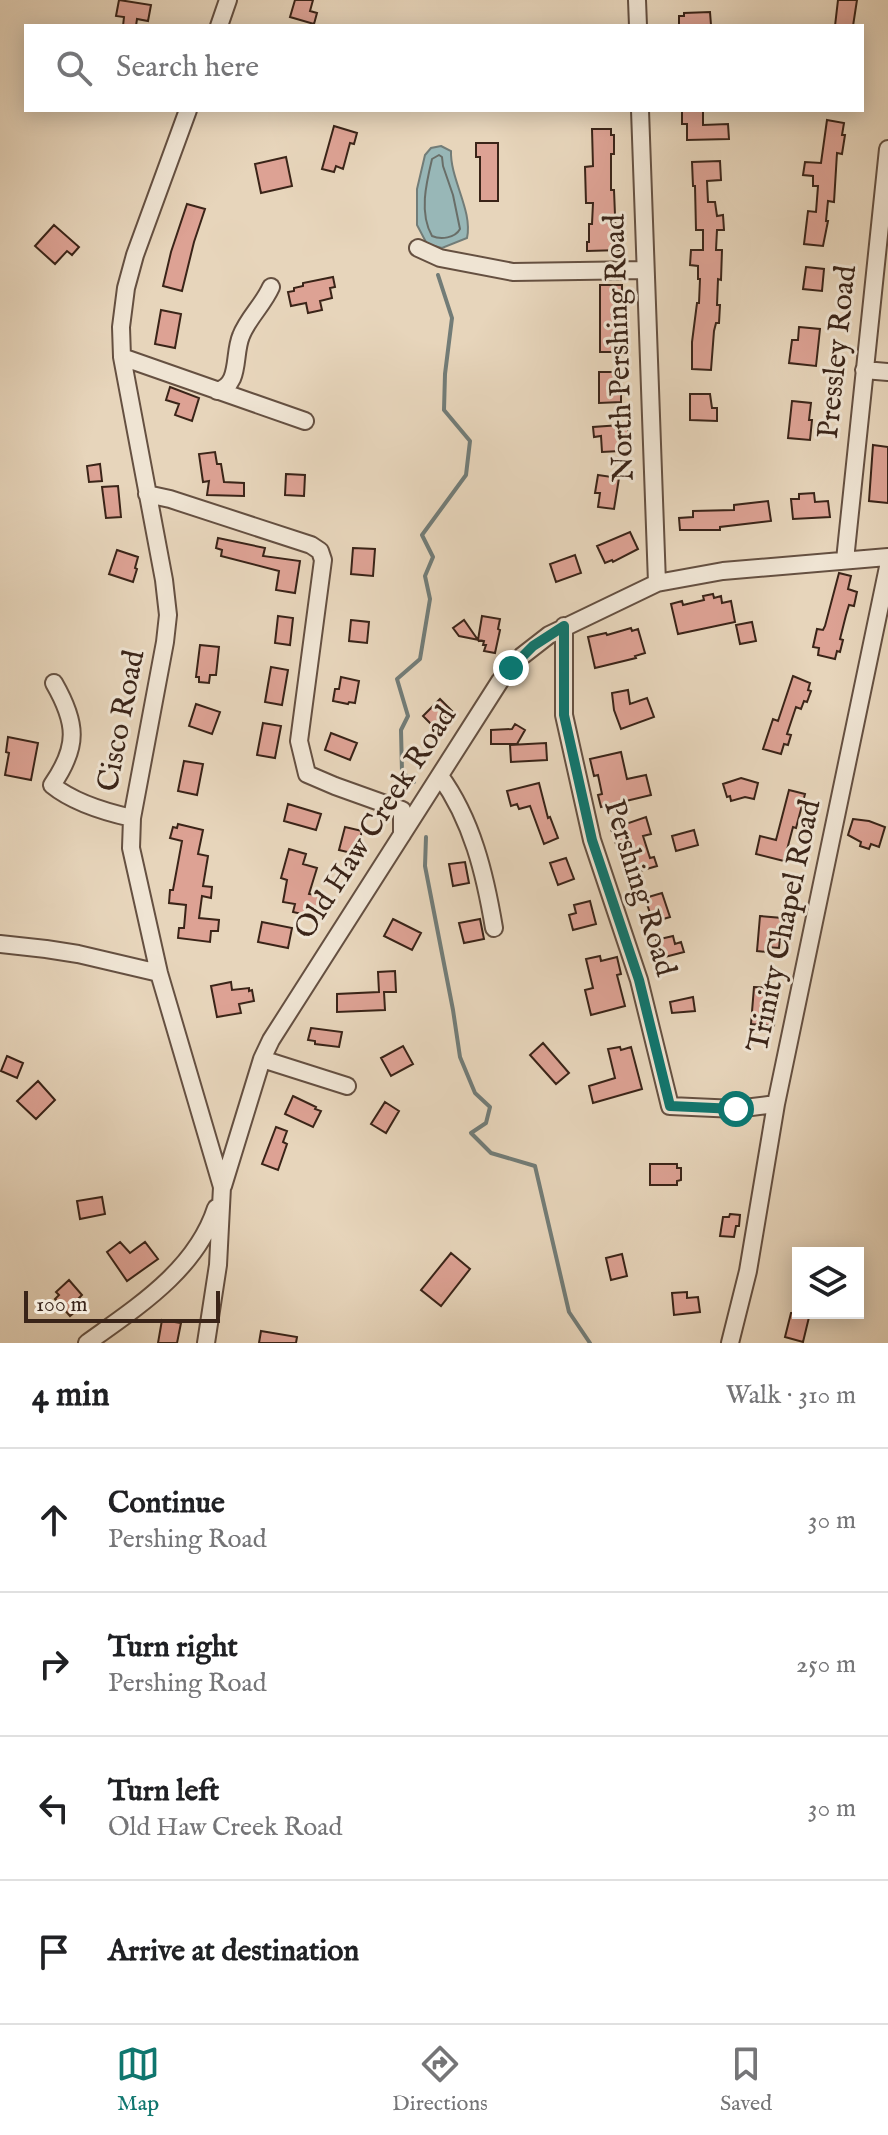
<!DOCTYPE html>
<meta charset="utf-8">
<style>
:root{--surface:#fff;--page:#f6f6f6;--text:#202124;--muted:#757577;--line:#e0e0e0;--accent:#0f766e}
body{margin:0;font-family:"IM FELL English",serif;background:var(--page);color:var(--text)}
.controls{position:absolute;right:24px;bottom:24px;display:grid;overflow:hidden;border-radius:0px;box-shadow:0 4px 20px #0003}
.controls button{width:72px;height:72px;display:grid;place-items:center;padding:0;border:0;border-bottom:2px solid var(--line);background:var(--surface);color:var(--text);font:40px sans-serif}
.scale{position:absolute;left:24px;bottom:20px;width:196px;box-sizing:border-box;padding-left:8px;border:4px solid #3a2418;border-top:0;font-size:22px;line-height:28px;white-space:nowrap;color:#3a2418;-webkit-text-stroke:6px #efe4d3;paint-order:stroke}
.stop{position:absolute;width:24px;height:24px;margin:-18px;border:6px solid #0f766e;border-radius:50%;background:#fff}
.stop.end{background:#0f766e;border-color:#fff;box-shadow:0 2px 8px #0008}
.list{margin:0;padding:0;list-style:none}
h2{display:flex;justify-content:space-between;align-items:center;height:104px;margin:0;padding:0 32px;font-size:34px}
h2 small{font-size:26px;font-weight:400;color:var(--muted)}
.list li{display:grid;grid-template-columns:52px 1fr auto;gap:24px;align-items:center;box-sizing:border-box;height:144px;padding:0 32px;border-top:2px solid var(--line)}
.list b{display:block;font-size:30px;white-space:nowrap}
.list p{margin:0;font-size:26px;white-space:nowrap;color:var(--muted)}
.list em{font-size:26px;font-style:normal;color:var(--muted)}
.icon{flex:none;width:44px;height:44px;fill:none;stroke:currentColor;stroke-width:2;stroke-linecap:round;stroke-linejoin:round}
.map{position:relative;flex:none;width:888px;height:1343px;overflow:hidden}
.search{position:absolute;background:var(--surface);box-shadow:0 4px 20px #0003;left:24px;right:24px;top:24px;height:88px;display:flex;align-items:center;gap:20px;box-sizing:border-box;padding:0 28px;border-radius:0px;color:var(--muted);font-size:30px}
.sheet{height:680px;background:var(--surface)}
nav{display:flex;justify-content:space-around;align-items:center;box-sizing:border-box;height:112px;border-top:2px solid var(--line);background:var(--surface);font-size:22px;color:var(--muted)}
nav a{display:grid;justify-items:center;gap:4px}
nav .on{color:var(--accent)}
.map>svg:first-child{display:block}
.water{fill:#98b7b7;stroke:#727c77;stroke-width:2}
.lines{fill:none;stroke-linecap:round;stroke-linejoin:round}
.shore{stroke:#696e68;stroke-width:2}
.stream{stroke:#727c77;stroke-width:4}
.building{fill:#dda294;stroke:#3a2418;stroke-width:2}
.minor-casing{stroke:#655041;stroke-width:20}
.minor{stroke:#efe4d3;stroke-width:16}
.route{stroke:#0f766e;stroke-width:10}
.labels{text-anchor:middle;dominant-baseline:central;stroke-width:6;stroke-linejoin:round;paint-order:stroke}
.street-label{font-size:30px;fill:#3a2418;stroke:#efe4d3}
</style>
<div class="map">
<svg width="888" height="1343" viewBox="0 0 888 1343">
<rect width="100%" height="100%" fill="#e7d5bb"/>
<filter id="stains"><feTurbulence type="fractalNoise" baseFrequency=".0025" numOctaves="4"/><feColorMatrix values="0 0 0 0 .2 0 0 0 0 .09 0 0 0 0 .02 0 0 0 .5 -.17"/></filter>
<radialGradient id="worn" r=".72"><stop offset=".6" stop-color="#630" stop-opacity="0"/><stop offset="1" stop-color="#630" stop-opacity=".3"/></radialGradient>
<!-- water -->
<path class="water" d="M441,146L451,151C450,179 473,211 467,238L442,248L427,244L417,225V189L425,155L431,148Z"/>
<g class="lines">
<!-- shore -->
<path class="shore" d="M439,155L442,157L443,166L453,195L460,229C455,238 441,240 432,236C419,213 426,184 432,159Z"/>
<!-- stream -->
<path class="stream" d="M414,782L402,772L401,730L408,716L397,679L420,659L430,599L425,576L433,557L422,535L466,475L470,441L444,410L445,374L452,318L438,275
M426,837L425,866L453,1010L460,1057L475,1093L490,1107L486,1123L471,1133L491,1153L535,1166L569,1312L590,1343"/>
</g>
<!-- building -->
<path class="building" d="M119,0L151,5L148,21L137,19L136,26H123L124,17L116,16Z
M295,0H313L310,11L317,13L314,24L290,17Z
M838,0H857L853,26H835Z
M710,12L711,25L679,26V16H684V13Z
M682,110H703V125L728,124L729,139L687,140V124H682Z
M827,120L844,123L842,135H845L842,154L837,153L834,202L828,201L826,221H828L823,246L804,244L808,211L816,212L818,186H813V176L803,175L805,162L821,163Z
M334,126L357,133L354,144L350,143L343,169L336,166L334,172L322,169Z
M592,129H611V135H614V154H611V190H614L616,240H621V250L587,251V242H589V224H592L593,203H586L585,167L593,166Z
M476,143H498V201H480V157H476Z
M286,157L292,186L261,193L255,164Z
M720,161L721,180L707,181L708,202H715L717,216L723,215L724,230H717L716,250H722L721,280L718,279L717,305H720L719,323H716L714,331L711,370L692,369V342L697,303H699L700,279H698V266L690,265L691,250H703V230H696L695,186H693L692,162Z
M187,204L205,209L194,242L182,291L163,286L171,252Z
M54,225L79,247L72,255L67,251L55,264L35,246Z
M806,267L824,269L822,291L803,289Z
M333,277L335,287L330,288L332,298L320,301L322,310L308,313L306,303L291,306L288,292L294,291V288L303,286V283Z
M600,285H622V301H620V352H600Z
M161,310L181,314L175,348L155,344Z
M799,327L820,329L816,366L789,363L792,340H798Z
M599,372H617V383H621V402L599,403Z
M170,387L199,398L192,421L175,415L179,404L166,400Z
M690,394H710L712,408H717V421L690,420Z
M792,401L811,403L809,420H812L810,440L788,438Z
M621,425H628V435H622L623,446L620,447V451L602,452L601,436L594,437L593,427Z
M873,445L888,447V503L869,501Z
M215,452L217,464H221L224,482L244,483V496L207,495L209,481L203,482L199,454Z
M100,464L102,481L89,482L87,466Z
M286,474L305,475L304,496L285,495Z
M598,475L619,478L614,509L598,507L600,493H595Z
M118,486L121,517L106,518L102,487Z
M814,493L815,502L828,501L830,517L793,519L791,499H799V494Z
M768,501L771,521L720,527V530H680L679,518L693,517V511L734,510V505Z
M630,532L638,549L613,562L612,560L605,563L597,546Z
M218,538L265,548L263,556L300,561L295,593L276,590L279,571L221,556L222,550L216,548Z
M353,548L375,549L373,576L351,574Z
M117,550L138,557L135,568L137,569L133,582L109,574Z
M575,555L581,573L556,582L550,564Z
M839,573L851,576L848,589L857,592L854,606L849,605L846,615L840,639L843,640L840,652L837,651L835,659L818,655L819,648L813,647L817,629L823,630L825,626Z
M713,594L714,598L721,596L722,603L731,601L735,622L678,634L671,604L682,601L683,605L704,600L703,596Z
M278,616L293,618L290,645L275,643Z
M482,616L500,619L498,629L500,630L495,653L484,651L486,645H483L484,641L459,636L453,628L464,620L478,640Z
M351,620L369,622L367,643L349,641Z
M752,622L756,641L740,644L736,625Z
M631,628L632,631L638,629L645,653L635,656L636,658L595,668L588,637L606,633L607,635Z
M200,645L219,647L216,675H210L209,683L199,682V677H196Z
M271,667L288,670L282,705L265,702Z
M793,676L810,683L808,690L811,691L807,702L804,701L801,709L796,707L787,734L791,735L788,745L784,744L781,754L763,749L773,719L778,721Z
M341,677L359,681L355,703L349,702L348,704L333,701L335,689H339Z
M628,690L630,704L647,698L654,717L621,729L614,710L612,693Z
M440,699L452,711L435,728L423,716Z
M196,704L220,712L212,734L189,726Z
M263,723L281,726L275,758L257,755Z
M515,724L525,730L517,744H491V730L512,729Z
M331,733L357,743L350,760L325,750Z
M8,737L38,743L31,780L5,775L9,753L6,752Z
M546,743L547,760L511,762L510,745Z
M621,752L627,779L646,775L651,795L601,807L598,795L602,794L598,775L594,776L590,759Z
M184,761L203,764L197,795L178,791Z
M741,778L758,783L754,799L745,797L731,801L730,796L727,797L723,784Z
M539,783L548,818L550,817L558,838L544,844L530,806L519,809L517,804L511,806L507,791Z
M789,790L805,794L796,828L793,827L784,861L756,854L760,836L776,840Z
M288,804L321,814L316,830L284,821Z
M646,817L651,834L643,836L650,858L654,857L657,866L626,875L623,865L626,864L620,843L616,844L611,829Z
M853,819L869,821L885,827L879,847L871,844L869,849L860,846L861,842L848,835Z
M178,824L203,830L198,854L208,856L203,886L212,887L211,898L202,896L199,918L219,920L218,931H211L210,942L178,938L179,928H184L186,905L169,903L170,890H173L182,841L170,838L173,827L177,828Z
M345,827L362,831L356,854L339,850Z
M694,830L698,845L676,851L672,836Z
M289,849L306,854L303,864L317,868L309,894L322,896L316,917L293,912L295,904L283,902L287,880L281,878Z
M566,858L574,879L558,885L550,863Z
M465,862L469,883L453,886L449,864Z
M662,893L670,917L653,922L645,898Z
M590,901L596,924L573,930L569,915L576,913L574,905Z
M760,916L782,918L779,948L768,947V952L757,951Z
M393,919L421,933L412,950L384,936Z
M480,919L484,939L464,943L459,923Z
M262,922L292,928L288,948L258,942Z
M673,936L675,944L681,942L684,952L661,958L656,940Z
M600,956L601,961L617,957L621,974L617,975L625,1006L591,1015L585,990L593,988L586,959Z
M395,971L396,992H384L385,1010L337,1012V994L379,992L378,972Z
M231,982L232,990L249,988V991L252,990L254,1001L239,1004L241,1013L217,1017L211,986Z
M754,987L776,988L774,1026L751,1024Z
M693,997L695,1011L672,1013L670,1002Z
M311,1028L342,1032L339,1047L315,1044V1041L308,1040Z
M543,1043L569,1073L556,1084L530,1055Z
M403,1046L413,1064L391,1076L381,1058Z
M620,1047L621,1050L631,1047L642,1089L593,1103L589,1086L615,1078L608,1049Z
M7,1056L23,1063L17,1078L1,1071Z
M38,1081L55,1100L36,1119L17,1101Z
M293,1096L316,1107L315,1109L321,1111L313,1127L285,1114Z
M385,1102L399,1111L386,1133L371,1124Z
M276,1127L287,1131L283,1142L287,1144L278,1170L262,1164Z
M650,1164H677V1168H681V1180L677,1181V1185H650Z
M102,1197L105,1214L80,1219L77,1201Z
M730,1214L740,1215L739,1226H736L734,1237L720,1236L723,1217H729Z
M120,1242L130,1253L145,1242L158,1259L127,1281L107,1252Z
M451,1253L470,1269L441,1306L421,1290Z
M622,1254L627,1276L611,1280L606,1258Z
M69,1280L82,1295L79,1298L83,1305L70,1316L55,1299L59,1295L56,1292Z
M687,1292V1298L698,1297L700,1312L674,1315L672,1293Z
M791,1313H810L803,1342L785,1337Z
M162,1320L181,1323L177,1343H158Z
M261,1331L297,1337L296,1343H259Z"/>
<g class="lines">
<!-- minor casing -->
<g class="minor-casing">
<path id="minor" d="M637,0L638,26
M219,26L228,0
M188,110L135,255L126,288L121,327L122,357L164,580L168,615L165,642L132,818L131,848L159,973L222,1187L218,1265L206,1343
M640,110L657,583
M418,248L440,258L513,272L645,270
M122,357L305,421
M864,370L888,372
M217,391C241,385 233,355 241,336C248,318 263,305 271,287
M147,494L170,499L311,545L320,551L323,560L299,741L307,774L335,786L402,810V835
M845,560L888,149
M564,626V715L592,840L639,980L670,1106L736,1109L776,1104
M54,683C77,723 79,746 52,785C74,803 105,812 132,818
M440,776C472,820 485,874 494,928
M0,944L46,949L78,954L159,973
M262,1059L347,1086
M223,1186L262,1059L271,1040L500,681L522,656L549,635L657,583L723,571L888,557
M87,1343C137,1307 196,1270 216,1208
M730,1343L748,1271L776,1104L888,567"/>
</g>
<!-- minor -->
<use href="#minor" class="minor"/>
</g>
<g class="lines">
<!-- route -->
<path class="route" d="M511,668L533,646L564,626V715L592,840L639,980L670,1106L736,1109"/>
</g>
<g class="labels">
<!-- street labels -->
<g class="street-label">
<text transform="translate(620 348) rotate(-92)">North Pershing Road</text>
<text transform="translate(838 352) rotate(-84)">Pressley Road</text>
<text transform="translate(122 721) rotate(-79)">Cisco Road</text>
<text transform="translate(376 823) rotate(-57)">Old Haw Creek Road</text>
<text transform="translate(639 888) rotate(73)">Pershing Road</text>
<text transform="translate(785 926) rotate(-78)">Trinity Chapel Road</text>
</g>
</g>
<rect width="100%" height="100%" filter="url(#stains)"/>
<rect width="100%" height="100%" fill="url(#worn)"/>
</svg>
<div class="controls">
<button><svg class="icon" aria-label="layers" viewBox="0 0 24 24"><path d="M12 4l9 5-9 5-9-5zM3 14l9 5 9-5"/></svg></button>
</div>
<div class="scale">100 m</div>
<div class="stop" style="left:736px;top:1109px"></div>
<div class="stop end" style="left:511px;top:668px"></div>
<div class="search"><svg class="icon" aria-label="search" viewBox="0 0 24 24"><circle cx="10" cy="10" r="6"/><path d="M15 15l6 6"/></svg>Search here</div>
</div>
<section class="sheet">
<h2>4 min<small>Walk · 310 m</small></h2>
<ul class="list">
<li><svg class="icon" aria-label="ahead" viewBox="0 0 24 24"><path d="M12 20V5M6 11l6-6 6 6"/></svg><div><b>Continue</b><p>Pershing Road</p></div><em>30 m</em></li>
<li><svg class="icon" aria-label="right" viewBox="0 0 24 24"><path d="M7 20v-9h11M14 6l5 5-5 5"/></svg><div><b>Turn right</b><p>Pershing Road</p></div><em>250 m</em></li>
<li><svg class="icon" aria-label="left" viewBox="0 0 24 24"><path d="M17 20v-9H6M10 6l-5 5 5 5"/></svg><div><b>Turn left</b><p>Old Haw Creek Road</p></div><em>30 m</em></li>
<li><svg class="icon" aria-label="arrive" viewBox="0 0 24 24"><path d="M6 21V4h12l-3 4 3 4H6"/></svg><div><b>Arrive at destination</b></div></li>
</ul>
</section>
<nav>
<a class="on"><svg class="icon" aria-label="map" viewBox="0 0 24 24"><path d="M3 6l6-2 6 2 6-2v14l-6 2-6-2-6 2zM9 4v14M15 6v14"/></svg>Map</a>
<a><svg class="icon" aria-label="directions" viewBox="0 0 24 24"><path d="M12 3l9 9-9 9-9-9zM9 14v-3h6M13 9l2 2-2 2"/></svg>Directions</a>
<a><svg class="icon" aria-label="saved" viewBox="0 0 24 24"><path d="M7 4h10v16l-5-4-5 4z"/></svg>Saved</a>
</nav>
